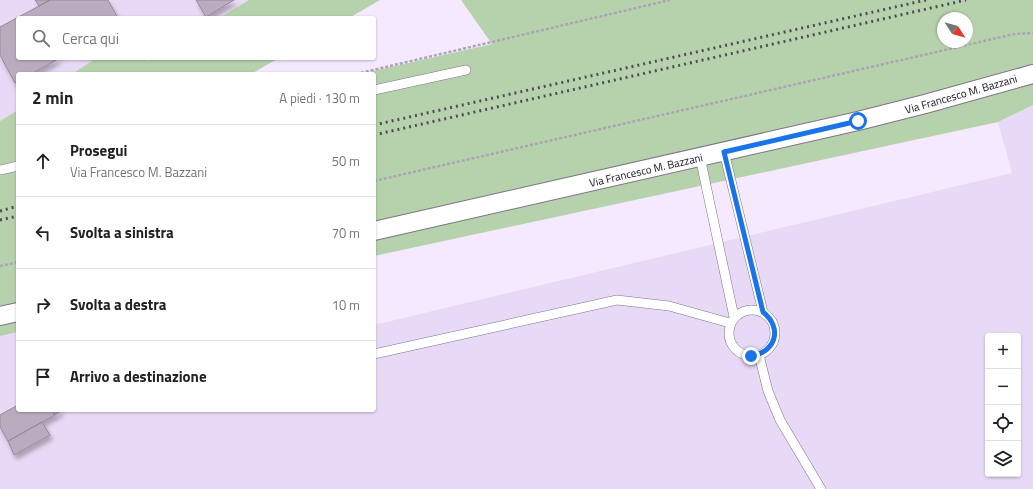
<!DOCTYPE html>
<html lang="it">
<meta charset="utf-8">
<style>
:root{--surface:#fff;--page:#f2f2f2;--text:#222;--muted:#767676;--line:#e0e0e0}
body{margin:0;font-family:"Titillium Web",sans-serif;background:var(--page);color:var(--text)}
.controls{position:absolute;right:12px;bottom:12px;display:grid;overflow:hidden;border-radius:4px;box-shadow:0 1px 3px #0004}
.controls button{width:36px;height:36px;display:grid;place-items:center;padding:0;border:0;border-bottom:1px solid var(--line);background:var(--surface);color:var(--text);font:20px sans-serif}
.compass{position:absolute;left:937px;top:12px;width:36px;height:36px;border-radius:50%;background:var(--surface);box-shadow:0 1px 3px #0004;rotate:126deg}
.stop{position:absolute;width:12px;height:12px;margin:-9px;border:3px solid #1a73e8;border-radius:50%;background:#fff}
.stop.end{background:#1a73e8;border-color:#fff;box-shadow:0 1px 4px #0008}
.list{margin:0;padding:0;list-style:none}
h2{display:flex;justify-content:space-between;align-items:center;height:52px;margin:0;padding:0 16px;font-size:17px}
h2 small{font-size:13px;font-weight:400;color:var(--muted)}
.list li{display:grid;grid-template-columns:26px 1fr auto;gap:12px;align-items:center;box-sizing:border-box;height:72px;padding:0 16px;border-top:1px solid var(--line)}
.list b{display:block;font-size:15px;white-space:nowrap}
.list p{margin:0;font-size:13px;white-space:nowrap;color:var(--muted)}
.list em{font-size:13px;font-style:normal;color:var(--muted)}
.icon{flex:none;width:22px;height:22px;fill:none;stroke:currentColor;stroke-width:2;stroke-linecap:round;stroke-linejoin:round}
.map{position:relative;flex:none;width:1033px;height:489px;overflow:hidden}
.search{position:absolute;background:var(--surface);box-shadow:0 1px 3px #0004;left:16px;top:16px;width:360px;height:44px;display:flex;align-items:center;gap:10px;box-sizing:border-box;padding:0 14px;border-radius:4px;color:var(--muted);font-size:15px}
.panel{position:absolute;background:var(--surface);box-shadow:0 1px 3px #0004;left:16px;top:72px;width:360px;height:340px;border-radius:4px}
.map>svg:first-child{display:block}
.built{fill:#e8daf6;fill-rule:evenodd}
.green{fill:#b6d2ac;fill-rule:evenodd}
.building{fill:#baacbe;stroke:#97899a;filter:url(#shadow)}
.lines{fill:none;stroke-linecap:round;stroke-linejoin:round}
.lane-casing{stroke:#7e7487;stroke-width:10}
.street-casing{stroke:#7e7487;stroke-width:20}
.path{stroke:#aca4b4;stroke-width:2.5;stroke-dasharray:3 2;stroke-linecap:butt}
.lane{stroke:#fff;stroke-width:9}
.street{stroke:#fff;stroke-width:18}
.rail{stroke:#524c57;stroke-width:3;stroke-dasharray:2 4;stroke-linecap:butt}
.route{stroke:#1a73e8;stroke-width:5}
.labels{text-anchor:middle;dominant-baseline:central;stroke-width:3;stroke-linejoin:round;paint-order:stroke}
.street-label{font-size:11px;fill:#1b171e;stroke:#fcfafe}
</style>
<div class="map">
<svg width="1033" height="489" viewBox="0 0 1033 489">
<defs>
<filter id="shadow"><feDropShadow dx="2.5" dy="4.5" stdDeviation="2" flood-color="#0004"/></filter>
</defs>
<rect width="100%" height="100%" fill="#f4e9fe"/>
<!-- built -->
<path class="built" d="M0,0H249L219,18H18V58H96L72,74H18V110L0,121Z
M1033,105V489H0V336L18,332V410H374V325L1012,173L998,122ZM988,336H1018V474H988Z"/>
<!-- green -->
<path class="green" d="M249,0H380L349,18H219Z
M461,0H1033V105L998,122L374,256V74H360L492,44ZM943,18H967V42H943Z
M96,58H147L148,61L153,58H279L251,74H72Z
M18,110V332L0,336V121Z"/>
<!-- building -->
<path class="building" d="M35,0H50L39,6Z
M50,0H108L118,18H18V58H60L31,74H18V81L15,83L0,55V27Z
M196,0H234L206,17Z
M18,405V410H52L55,415L8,441L0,427V415Z
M52,410H62L55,415Z
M42,422L50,435L14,455L8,441Z"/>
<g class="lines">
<!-- lane casing -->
<g class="lane-casing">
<path id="lane" d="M374,90L466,70
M724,152L763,312
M700,157L734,317
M0,170L18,166
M729 333a23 23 0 1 1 46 0a23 23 0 1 1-46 0Z
M374,354L617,300L669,306L730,323
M759,355L768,391L780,420L821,489"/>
</g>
<!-- street casing -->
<g class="street-casing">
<path id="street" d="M374,231L858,121L925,104L1033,74
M0,316L18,312"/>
</g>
<!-- path -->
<path class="path" d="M356,74L670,0
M374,181L980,42L1014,34L1033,33
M0,266L18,262"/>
<!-- lane -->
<use href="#lane" class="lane"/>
<!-- street -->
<use href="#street" class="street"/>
<!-- rail -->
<path class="rail" d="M374,125L926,0
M374,135L966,0
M0,211L18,206
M0,220L18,216"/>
</g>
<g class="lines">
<!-- route -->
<path class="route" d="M751,356C776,352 783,328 763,312L724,152L858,121"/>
</g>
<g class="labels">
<!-- street labels -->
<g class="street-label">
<text transform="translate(961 94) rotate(-16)">Via Francesco M. Bazzani</text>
<text transform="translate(646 170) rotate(-13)">Via Francesco M. Bazzani</text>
</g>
</g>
</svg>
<div class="controls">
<button>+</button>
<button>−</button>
<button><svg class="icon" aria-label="locate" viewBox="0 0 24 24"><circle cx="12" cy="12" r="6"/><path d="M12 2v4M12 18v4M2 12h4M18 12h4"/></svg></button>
<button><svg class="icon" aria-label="layers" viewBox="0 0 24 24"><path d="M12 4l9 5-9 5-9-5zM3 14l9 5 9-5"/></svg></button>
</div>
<svg class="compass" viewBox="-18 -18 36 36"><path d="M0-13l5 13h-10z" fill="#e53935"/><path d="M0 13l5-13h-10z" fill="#767676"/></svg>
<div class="stop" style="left:858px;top:121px"></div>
<div class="stop end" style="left:751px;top:356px"></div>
<div class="search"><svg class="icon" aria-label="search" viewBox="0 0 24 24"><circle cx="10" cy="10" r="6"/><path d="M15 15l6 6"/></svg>Cerca qui</div>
<section class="panel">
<h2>2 min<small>A piedi · 130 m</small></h2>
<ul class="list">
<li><svg class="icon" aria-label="ahead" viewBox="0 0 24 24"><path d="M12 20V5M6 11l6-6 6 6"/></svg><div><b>Prosegui</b><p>Via Francesco M. Bazzani</p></div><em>50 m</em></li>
<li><svg class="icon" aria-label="left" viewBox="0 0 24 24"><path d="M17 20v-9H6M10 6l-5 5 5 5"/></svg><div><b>Svolta a sinistra</b></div><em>70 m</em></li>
<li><svg class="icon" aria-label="right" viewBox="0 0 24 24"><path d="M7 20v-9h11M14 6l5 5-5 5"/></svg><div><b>Svolta a destra</b></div><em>10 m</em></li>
<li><svg class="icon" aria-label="arrive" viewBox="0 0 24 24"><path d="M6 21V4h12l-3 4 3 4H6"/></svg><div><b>Arrivo a destinazione</b></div></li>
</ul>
</section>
</div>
